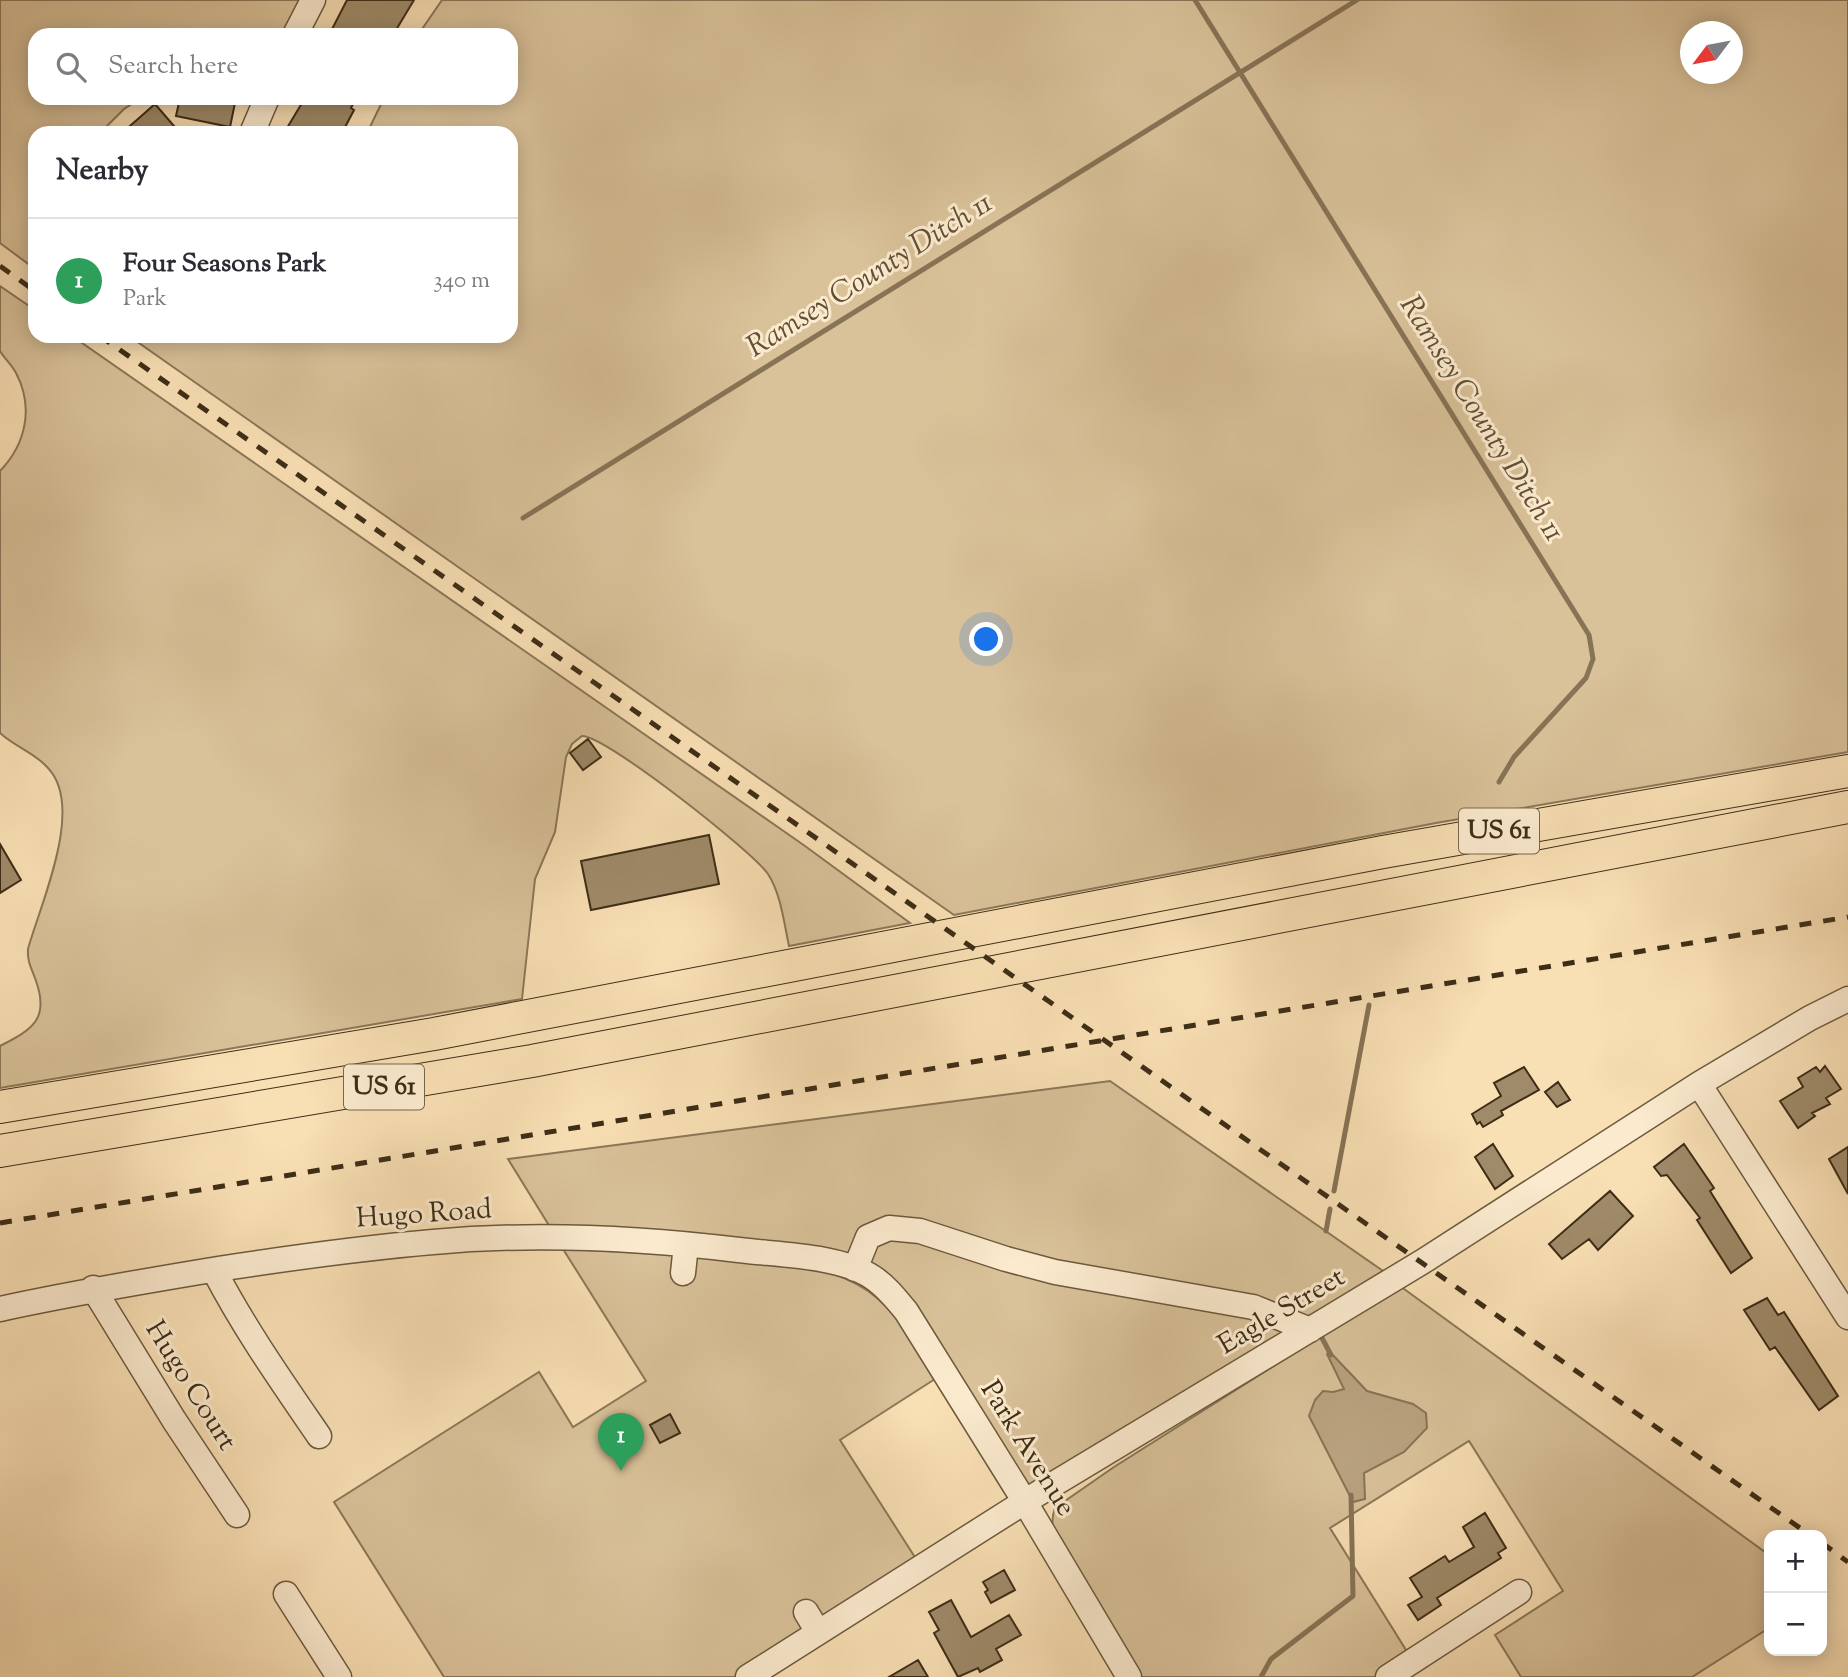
<!DOCTYPE html>
<meta charset="utf-8">
<style>
:root{--surface:#fff;--page:#f7f7f7;--text:#2b2b33;--muted:#7c7c81;--line:#e1e1e2;--accent:#ea580c}
body{margin:0;font-family:"Sorts Mill Goudy",serif;background:var(--page);color:var(--text)}
.controls{position:absolute;right:21px;bottom:21px;display:grid;overflow:hidden;border-radius:14px;box-shadow:0 4px 18px #0003}
.controls button{width:63px;height:63px;display:grid;place-items:center;padding:0;border:0;border-bottom:2px solid var(--line);background:var(--surface);color:var(--text);font:35px sans-serif}
.compass{position:absolute;left:1680px;top:21px;width:63px;height:63px;border-radius:50%;background:var(--surface);box-shadow:0 4px 18px #0003;rotate:238deg}
.you{position:absolute;left:987px;top:640px;width:24px;height:24px;margin:-18px;border:5px solid #fff;border-radius:50%;background:#1a73e8;box-shadow:0 0 0 10px #1a73e833}
.badge{display:grid;place-items:center;width:46px;height:46px;border-radius:50%;background:var(--accent);color:#fff;font-size:23px;font-weight:700}
.pin{position:absolute;translate:-50% -58px;filter:drop-shadow(0 2px 4px #0008)}
.pin::after{content:'';position:absolute;top:37px;width:24px;height:21px;background:inherit;clip-path:polygon(0 0,100% 0,50% 100%)}
.list{margin:0;padding:0;list-style:none}
h2{display:flex;justify-content:space-between;align-items:center;height:91px;margin:0;padding:0 28px;font-size:30px}
h2 small{font-size:23px;font-weight:400;color:var(--muted)}
.list li{display:grid;grid-template-columns:46px 1fr auto;gap:21px;align-items:center;box-sizing:border-box;height:126px;padding:0 28px;border-top:2px solid var(--line)}
.list b{display:block;font-size:26px;white-space:nowrap}
.list p{margin:0;font-size:23px;white-space:nowrap;color:var(--muted)}
.list em{font-size:23px;font-style:normal;color:var(--muted)}
.icon{flex:none;width:38px;height:38px;fill:none;stroke:currentColor;stroke-width:2;stroke-linecap:round;stroke-linejoin:round}
.map{position:relative;flex:none;width:1848px;height:1677px;overflow:hidden}
.search{position:absolute;background:var(--surface);box-shadow:0 4px 18px #0003;left:28px;top:28px;width:490px;height:77px;display:flex;align-items:center;gap:18px;box-sizing:border-box;padding:0 24px;border-radius:21px;color:var(--muted);font-size:26px}
.panel{position:absolute;background:var(--surface);box-shadow:0 4px 18px #0003;left:28px;top:126px;width:490px;height:217px;border-radius:21px}
.map>svg:first-child{display:block}
.green{fill:#d9c199;stroke:#8b7758;stroke-width:2;fill-rule:evenodd}
.water{fill:#b9a27f;stroke:#877355;stroke-width:2}
.lines{fill:none;stroke-linecap:round;stroke-linejoin:round}
.stream{stroke:#877355;stroke-width:5}
.building{fill:#9f8a69;stroke:#3d2d17;stroke-width:2}
.minor-casing{stroke:#6c5a3e;stroke-width:27}
.major-casing{stroke:#3d2d17;stroke-width:34}
.minor{stroke:#fbeace;stroke-width:24}
.major{stroke:#f9dfb4;stroke-width:32}
.rail{stroke:#3d2d17;stroke-width:5;stroke-dasharray:12 12;stroke-linecap:butt}
.labels{text-anchor:middle;dominant-baseline:central;stroke-width:6;stroke-linejoin:round;paint-order:stroke}
.shield{fill:#fbeace;stroke:#76664e;stroke-width:2}
.shield-label{font-size:26px;font-weight:bold;fill:#3d2d17}
.street-label{font-size:28px;fill:#3d2d17;stroke:#fbeace}
.water-label{font-size:30px;font-style:italic;fill:#625036;stroke:#fbeace}
</style>
<div class="map">
<svg width="1848" height="1677" viewBox="0 0 1848 1677">
<rect width="100%" height="100%" fill="#f9dfb4"/>
<filter id="stains"><feTurbulence type="fractalNoise" baseFrequency=".00286" numOctaves="4"/><feColorMatrix values="0 0 0 0 .2 0 0 0 0 .09 0 0 0 0 .02 0 0 0 .5 -.17"/></filter>
<radialGradient id="worn" r=".72"><stop offset=".6" stop-color="#630" stop-opacity="0"/><stop offset="1" stop-color="#630" stop-opacity=".3"/></radialGradient>
<!-- green -->
<path class="green" d="M0,0H301L284,35H275L262,29L252,35H35V98H141L124,109L100,133H35V269L0,243Z
M442,0H1848V752L1436,823L954,915L129,336H511V133H367L384,98H511V35H418ZM1690,32H1732V74H1690Z
M0,286L35,310V336H72L805,846L910,923L789,946C784,923 781,894 768,874C752,851 605,735 582,736L572,744L566,757L555,832L535,879L522,999L0,1088V1046C31,1030 50,1020 36,981C32,969 27,962 28,949C41,902 85,807 48,768C35,753 15,747 0,733V471C26,444 34,407 16,373C12,365 4,358 0,351C0,341 0,299 0,286Z
M1110,1081L1383,1271L1035,1487L1024,1482L893,1281L550,1227L508,1159Z
M563,1249C615,1251 666,1254 718,1258C768,1262 824,1261 868,1291C898,1312 917,1348 935,1379L840,1440L918,1562L734,1677H444L334,1502L539,1372L573,1427L646,1381Z
M1400,1286L1769,1555V1628L1692,1677H1521L1495,1635L1563,1591L1469,1441L1330,1528L1411,1658L1380,1677H1142L1059,1542C1053,1530 1050,1521 1055,1508L1114,1467Z"/>
<!-- water -->
<path class="water" d="M1329,1351L1367,1391L1413,1404L1426,1413L1427,1428L1404,1452L1364,1473L1365,1499L1353,1502L1309,1416L1315,1400L1323,1391L1333,1392L1344,1389L1327,1354Z"/>
<g class="lines">
<!-- stream -->
<path class="stream" d="M1195,0L1589,635L1593,659L1586,678L1514,757L1499,782
M523,518L1357,0
M1334,1191L1369,1005
M1326,1231L1330,1209
M1321,1336L1331,1355
M1261,1677L1271,1659L1353,1596L1351,1495"/>
</g>
<!-- building -->
<path class="building" d="M347,0H414L393,35H329Z
M180,98H236L230,127L176,116Z
M305,98H356L351,108L354,110L342,133H284Z
M155,104L180,133H122Z
M588,739L601,757L583,770L570,753Z
M709,835L719,884L591,910L581,861Z
M0,844L21,880L0,893Z
M1825,1066L1841,1089L1826,1098L1830,1104L1812,1113L1815,1116L1798,1128L1780,1101L1803,1087L1798,1078L1816,1067L1820,1072Z
M1524,1067L1539,1090L1501,1111L1503,1115L1483,1127L1480,1122L1477,1124L1472,1114L1501,1096L1494,1083Z
M1558,1082L1570,1100L1557,1107L1545,1092Z
M1493,1144L1513,1176L1495,1189L1475,1157Z
M1684,1144L1714,1188L1710,1191L1752,1258L1731,1273L1697,1220L1700,1218L1667,1175L1661,1176L1654,1167Z
M1848,1147V1194L1829,1159Z
M1610,1191L1633,1216L1598,1250L1589,1239L1562,1259L1549,1244Z
M1767,1298L1778,1315L1784,1312L1838,1396L1819,1410L1775,1347L1770,1350L1744,1310Z
M670,1414L680,1433L660,1443L650,1425Z
M1485,1513L1506,1548L1498,1553L1501,1558L1437,1598L1441,1605L1418,1620L1408,1605L1422,1597L1410,1578L1445,1556L1449,1562L1474,1547L1463,1527Z
M1004,1570L1015,1590L991,1603L985,1592L988,1590L983,1582Z
M951,1600L971,1637L1009,1615L1021,1635L996,1649L1002,1660L980,1672L978,1668L958,1677L934,1633L939,1630L929,1612Z
M918,1660L928,1677H889Z"/>
<g class="lines">
<!-- minor casing -->
<g class="minor-casing">
<path id="minor" d="M295,35L313,0
M252,133L267,98
M1699,1084L1848,1317
M855,1269L868,1237L889,1228L920,1231L1006,1259L1055,1272L1253,1307L1310,1330
M214,1270C244,1328 282,1382 319,1436
M683,1273L686,1245
M93,1288L174,1420L237,1515
M0,1309C73,1293 145,1281 218,1269C290,1258 361,1248 433,1242C531,1233 641,1238 739,1250C778,1255 839,1255 872,1277C886,1286 896,1299 906,1311L1025,1502L1129,1677
M286,1594L339,1677
M806,1612L818,1632
M748,1677L1029,1499L1422,1262L1699,1084L1810,1018L1848,999
M1388,1677L1519,1592"/>
</g>
<!-- major casing -->
<g class="major-casing">
<path id="major" d="M0,1107L434,1034L1383,852L1848,771
M0,1151L532,1061L1848,807"/>
</g>
<!-- minor -->
<use href="#minor" class="minor"/>
<!-- major -->
<use href="#major" class="major"/>
<!-- rail -->
<path class="rail" d="M0,266L35,291
M100,336L1810,1535
M0,1223L1848,917
M1822,1543L1848,1562"/>
</g>
<g class="labels">
<!-- shield labels -->
<g class="shield">
<rect x="1459" y="808.5" width="80" height="45" rx="5"/>
<rect x="344" y="1064.5" width="80" height="45" rx="5"/>
</g>
<g class="shield-label">
<text x="1499" y="831">US 61</text>
<text x="384" y="1087">US 61</text>
</g>
<!-- street labels -->
<g class="street-label">
<text transform="translate(424 1215) rotate(-4)">Hugo Road</text>
<text transform="translate(1282 1312) rotate(-31)">Eagle Street</text>
<text transform="translate(190 1386) rotate(58)">Hugo Court</text>
<text transform="translate(1027 1449) rotate(58)">Park Avenue</text>
</g>
<!-- water labels -->
<g class="water-label">
<text transform="translate(870 276) rotate(-32)">Ramsey County Ditch 11</text>
<text transform="translate(1481 419) rotate(58)">Ramsey County Ditch 11</text>
</g>
</g>
<rect width="100%" height="100%" filter="url(#stains)"/>
<rect width="100%" height="100%" fill="url(#worn)"/>
</svg>
<div class="controls">
<button>+</button>
<button>−</button>
</div>
<svg class="compass" viewBox="-18 -18 36 36"><path d="M0-13l5 13h-10z" fill="#e53935"/><path d="M0 13l5-13h-10z" fill="#7c7c81"/></svg>
<div class="you"></div>
<div class="pin badge" style="left:621px;top:1471px;background:#2e9e5b">1</div>
<div class="search"><svg class="icon" aria-label="search" viewBox="0 0 24 24"><circle cx="10" cy="10" r="6"/><path d="M15 15l6 6"/></svg>Search here</div>
<section class="panel">
<h2>Nearby<small></small></h2>
<ul class="list">
<li><span class="badge" style="background:#2e9e5b">1</span><div><b>Four Seasons Park</b><p>Park</p></div><em>340 m</em></li>
</ul>
</section>
</div>
